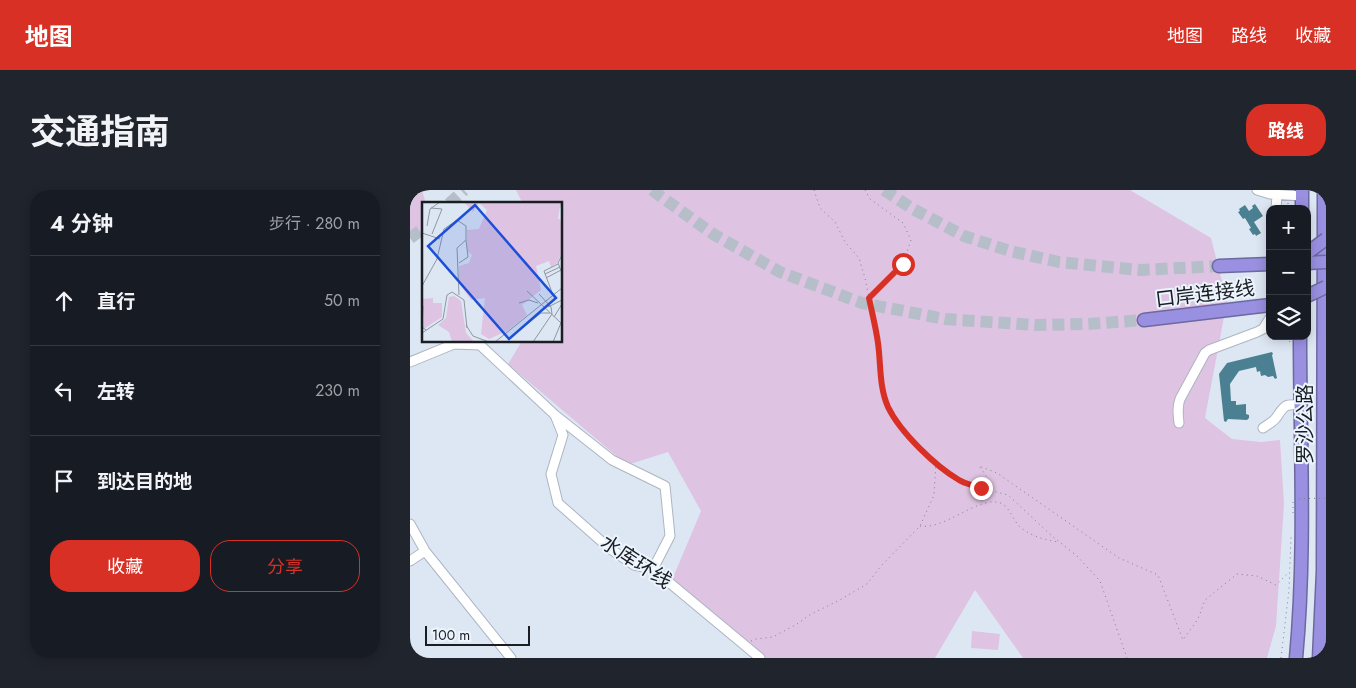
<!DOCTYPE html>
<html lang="zh">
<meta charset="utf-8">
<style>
:root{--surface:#171b24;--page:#20242c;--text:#f1f3f6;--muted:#9ea1a6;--line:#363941;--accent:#d93025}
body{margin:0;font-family:Jost,"Noto Sans SC",sans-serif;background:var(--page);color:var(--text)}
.controls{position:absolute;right:15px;top:15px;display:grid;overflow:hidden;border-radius:10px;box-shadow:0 2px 12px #0003}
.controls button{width:45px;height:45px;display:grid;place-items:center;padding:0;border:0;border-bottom:1px solid var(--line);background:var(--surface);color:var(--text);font:25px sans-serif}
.scale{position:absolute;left:15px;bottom:12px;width:105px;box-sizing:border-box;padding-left:5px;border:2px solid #1a1d22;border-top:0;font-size:14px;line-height:18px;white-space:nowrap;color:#1a1d22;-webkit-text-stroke:4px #ecf4fd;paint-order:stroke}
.stop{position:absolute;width:15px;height:15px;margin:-11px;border:4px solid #d93025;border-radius:50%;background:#fff}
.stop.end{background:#d93025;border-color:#fff;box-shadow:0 1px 5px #0008}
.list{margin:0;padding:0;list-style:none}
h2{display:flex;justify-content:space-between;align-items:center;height:65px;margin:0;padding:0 20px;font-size:21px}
h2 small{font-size:16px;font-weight:400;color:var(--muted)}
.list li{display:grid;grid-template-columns:32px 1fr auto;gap:15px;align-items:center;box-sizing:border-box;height:90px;padding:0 20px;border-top:1px solid var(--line)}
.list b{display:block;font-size:19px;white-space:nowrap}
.list em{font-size:16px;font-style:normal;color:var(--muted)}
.actions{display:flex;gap:10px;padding:15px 20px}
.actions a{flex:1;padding:11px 0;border:1px solid var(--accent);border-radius:20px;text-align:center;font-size:18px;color:var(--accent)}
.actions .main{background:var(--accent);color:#fff}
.icon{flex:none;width:28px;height:28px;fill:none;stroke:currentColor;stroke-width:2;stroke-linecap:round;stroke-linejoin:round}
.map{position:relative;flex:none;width:916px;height:468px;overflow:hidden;border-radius:20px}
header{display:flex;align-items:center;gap:30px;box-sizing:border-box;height:70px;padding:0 25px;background:var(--accent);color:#fff}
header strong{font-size:24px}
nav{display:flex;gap:28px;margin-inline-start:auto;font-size:18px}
.intro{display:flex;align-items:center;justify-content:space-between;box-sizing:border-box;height:120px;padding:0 30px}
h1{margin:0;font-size:35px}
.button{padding:12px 22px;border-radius:20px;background:var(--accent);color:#fff;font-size:18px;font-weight:700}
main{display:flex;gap:30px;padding:0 30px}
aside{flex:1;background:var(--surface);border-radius:20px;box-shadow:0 2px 12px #0003}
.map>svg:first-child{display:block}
.green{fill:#dfc3e2}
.building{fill:#4a8091}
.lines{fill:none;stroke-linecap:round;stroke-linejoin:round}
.highway-tunnel{stroke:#b6bfc9;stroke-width:12;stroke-dasharray:12 6;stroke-linecap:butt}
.minor-casing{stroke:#acb5c1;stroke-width:11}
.highway-casing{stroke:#6d689e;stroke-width:15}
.path{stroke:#7d838c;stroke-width:1;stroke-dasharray:1 4;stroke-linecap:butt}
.minor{stroke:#fff;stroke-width:9}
.highway{stroke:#9a90e1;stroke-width:12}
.highway-bridge-casing{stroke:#6d689e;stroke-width:15;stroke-linecap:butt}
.path-bridge{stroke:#7d838c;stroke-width:1;stroke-dasharray:1 4;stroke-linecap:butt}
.highway-bridge{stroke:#9a90e1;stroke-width:12}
.route{stroke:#d93025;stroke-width:6}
.labels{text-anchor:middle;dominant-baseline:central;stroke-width:4;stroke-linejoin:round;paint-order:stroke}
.street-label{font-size:20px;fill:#1a1d22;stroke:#ecf4fd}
.inset-road{fill:none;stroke:#8f969f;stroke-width:1}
.view{fill:#1d4ed8;fill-opacity:0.15;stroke:#1d4ed8;stroke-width:2.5}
.inset-edge{fill:none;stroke:#1a1d22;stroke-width:2.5}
</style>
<header>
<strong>地图</strong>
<nav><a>地图</a><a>路线</a><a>收藏</a></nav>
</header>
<div class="intro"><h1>交通指南</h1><a class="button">路线</a></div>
<main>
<aside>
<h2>4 分钟<small>步行 · 280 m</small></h2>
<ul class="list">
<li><svg class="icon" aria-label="ahead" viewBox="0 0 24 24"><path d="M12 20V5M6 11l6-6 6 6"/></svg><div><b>直行</b></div><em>50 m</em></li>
<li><svg class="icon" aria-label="left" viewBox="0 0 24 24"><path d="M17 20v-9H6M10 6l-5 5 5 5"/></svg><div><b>左转</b></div><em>230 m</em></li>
<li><svg class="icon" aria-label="arrive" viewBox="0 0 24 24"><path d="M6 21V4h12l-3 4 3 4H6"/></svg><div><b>到达目的地</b></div></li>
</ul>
<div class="actions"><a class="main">收藏</a><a>分享</a></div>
</aside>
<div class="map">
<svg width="916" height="468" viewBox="0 0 916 468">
<rect width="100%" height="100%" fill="#dde7f3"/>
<!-- green -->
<path class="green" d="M0,0H12L16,14H14V47L0,48Z
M106,0H720L801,48L817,111L795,228L822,249L851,252L870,250L874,314L866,436L857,468H613L565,400L525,468H355L262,390L291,321L258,262L217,275L98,174L112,151H151V14H113Z
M562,441L590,444L588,460L561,458Z"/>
<!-- building -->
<path class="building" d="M845,14L853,26L844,32L851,43L846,46L845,44L843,45L839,39L841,38L835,28L833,29L828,22L830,21L829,19L835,15L839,21L843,18L842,16Z
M862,162L863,164L862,165L867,188L865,189L863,186L858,187L855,185L851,186L850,181L847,182L846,177L829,181L820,194L821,211H826V215L836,214V224L839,225V228L837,230L818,229L816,232L814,231L809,184L817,173Z"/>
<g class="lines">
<!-- highway-tunnel -->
<path class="highway-tunnel" d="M242,0L303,44L370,82L452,113L535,129L625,135L678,134L734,130
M474,0L503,19L554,46L600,61L649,72L730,80L809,76
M39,14L54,0
M0,48L14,38"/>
<!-- minor casing -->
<g class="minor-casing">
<path id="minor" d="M847,0L860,4L892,6
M866,19L867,5
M0,172L44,154L70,155L145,225L153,245L141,284L148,313L199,358L224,375L243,379L350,468
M145,225L202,270L255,296L260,346L243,379
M769,233C768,224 767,217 770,209L795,163L799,160L847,142L853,139L860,128
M853,238C857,235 863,232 866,228C875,215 874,214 890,215
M0,334L15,361L101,468
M0,371L15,361"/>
</g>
<!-- highway casing -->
<g class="highway-casing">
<path id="highway" d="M892,19V0
M809,76L860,74
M734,130L860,115
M886,468C896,361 890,253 890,146
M909,468L913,381L914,0"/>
</g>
<!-- path -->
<path class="path" d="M404,0L410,18L425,32L435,52L449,68L455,88L468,153L472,194L478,216L487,233L516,264L533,279L550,291L571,298L577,287L569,276L587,283L709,368L748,385L773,450L788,429L795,410L827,384L847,386L866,395L879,382
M455,0L460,9L493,33L501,50L493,74L459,108
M878,19V12
M879,146L880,153
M571,298L598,305L642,346L667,366L690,391L717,468
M510,336C533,340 564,310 586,312C599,313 602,329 609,336C620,346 635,350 648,352
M341,451L346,449L363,447L387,434L401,424L428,411L457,394L471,376L510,336L524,305L526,272
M871,468L879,400L881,347"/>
<!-- minor -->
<use href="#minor" class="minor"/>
<!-- highway -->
<use href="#highway" class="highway"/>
<!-- highway-bridge casing -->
<g class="highway-bridge-casing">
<path id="highway-bridge" d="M897,63L916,49
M897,73L916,72
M897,106L916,97"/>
</g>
<!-- path-bridge -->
<path class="path-bridge" d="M883,323V309L916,308"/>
<!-- highway-bridge -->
<use href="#highway-bridge" class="highway-bridge"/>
</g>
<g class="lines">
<!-- route -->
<path class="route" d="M493,74L459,108C462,123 466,138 468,153C471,174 469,197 478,217C490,242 525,276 549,290C555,294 564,295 571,298"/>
</g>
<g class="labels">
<!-- street labels -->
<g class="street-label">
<text transform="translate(795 104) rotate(-7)">口岸连接线</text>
<text transform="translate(895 234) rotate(-90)">罗沙公路</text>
<text transform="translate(226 372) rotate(33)">水库环线</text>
</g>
</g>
<!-- overview -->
<g transform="translate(12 12)">
<rect width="140" height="140" fill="#dde7f3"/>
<path d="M42,0H139L136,16L140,20V51L135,61L129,65L127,59L114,64L119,88L100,103L105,113L85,129L67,137L59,132L63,96L49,98L37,81V64L47,61L50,53L45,49V28L57,27L65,8L57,1L51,10ZM32,94L39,99L44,131L52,140H30L27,130L16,123L24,116L27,95ZM11,96V101H20V115L0,128V97Z" fill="#dfc3e2"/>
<path class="inset-road" d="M139,0L140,16M9,6L20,7L10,32M5,24L8,7L18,0M0,31L18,37M140,53L136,61L140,71M37,61L46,55L44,38M123,72L138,65M124,76L139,68M0,84L15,57L22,27L35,18L44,24V38L35,46L37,93M105,89L139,121L131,140M131,93L122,69L136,62M97,101L107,98L116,101M1,104L0,125L4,128M126,105L140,98M132,115L140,102M44,123L51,134L67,140M98,128L119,111H128M0,131L21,117L25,93L30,90L42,98L45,126M73,140L140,86M111,140L130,112L129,105L117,92"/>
<path class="view" d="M53,3L134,96L87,137L6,44Z"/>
<rect width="140" height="140" class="inset-edge"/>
</g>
</svg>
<div class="controls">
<button>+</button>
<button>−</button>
<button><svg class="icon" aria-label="layers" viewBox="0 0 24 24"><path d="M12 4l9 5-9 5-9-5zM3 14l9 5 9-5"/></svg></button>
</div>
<div class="scale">100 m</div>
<div class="stop" style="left:493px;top:74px"></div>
<div class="stop end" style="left:571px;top:298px"></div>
</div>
</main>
